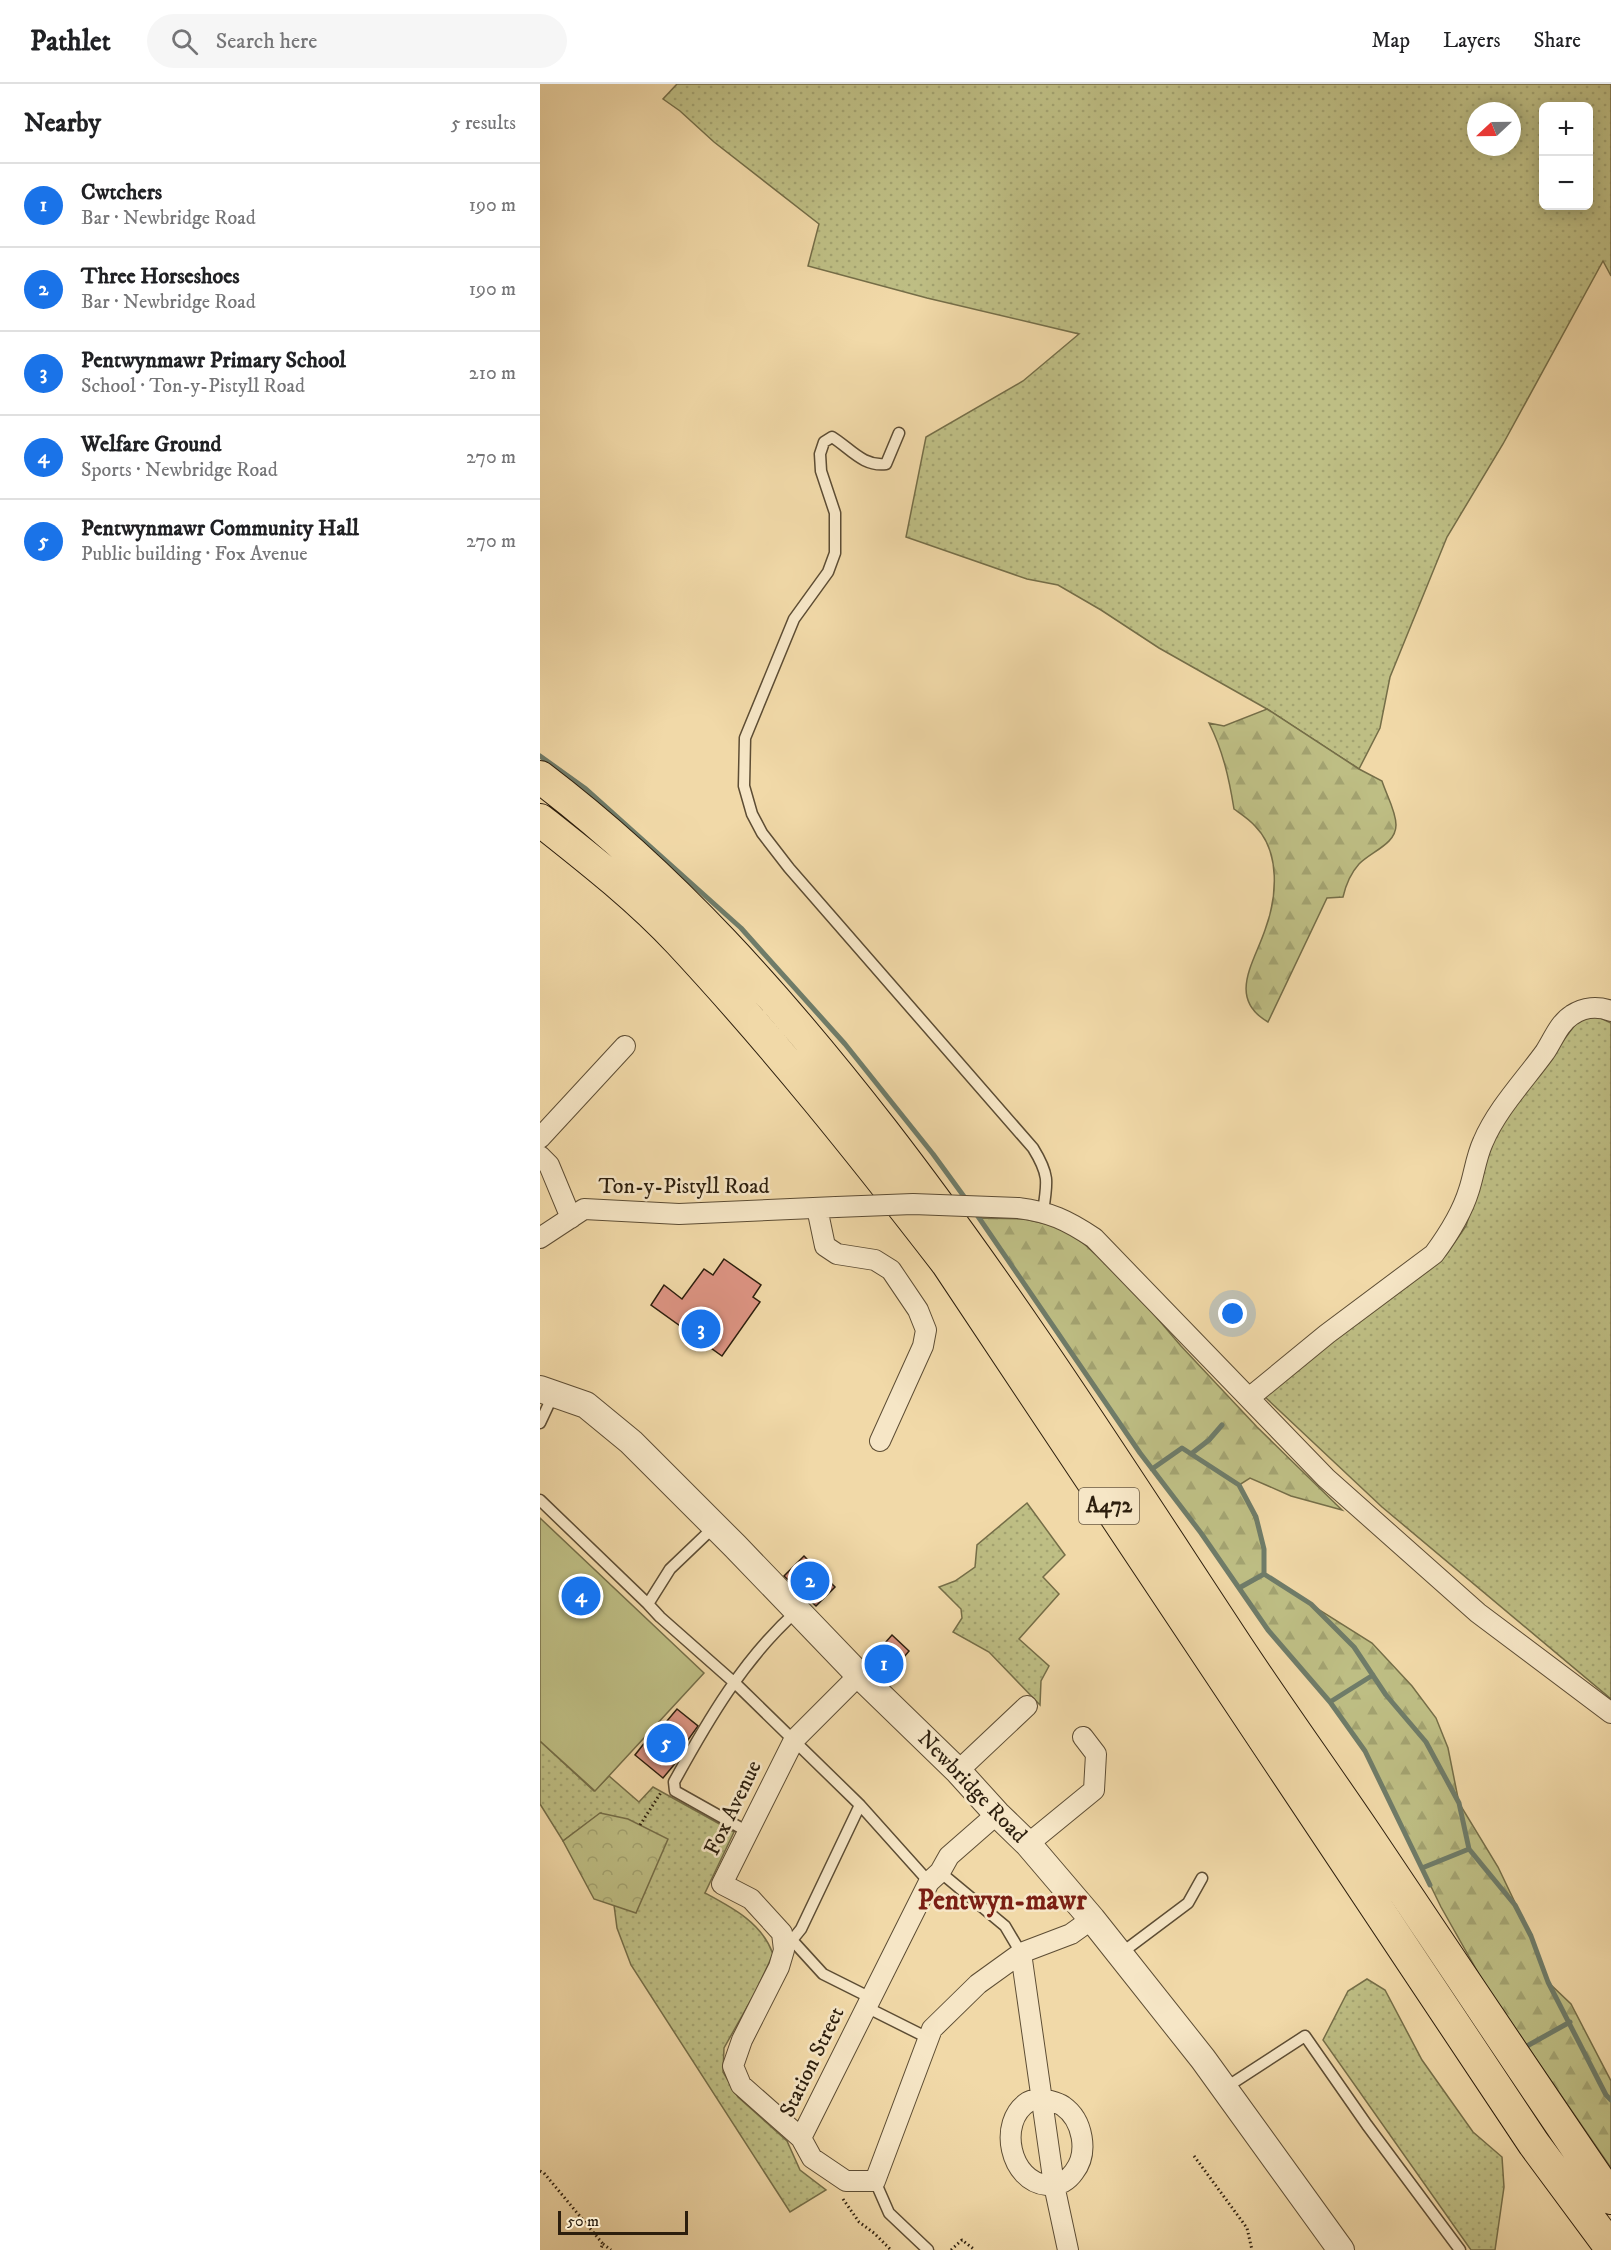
<!DOCTYPE html>
<meta charset="utf-8">
<style>
:root{--surface:#fff;--page:#f6f6f6;--text:#202124;--muted:#757577;--line:#e0e0e0;--accent:#1a73e8}
body{margin:0;font-family:"IM FELL DW Pica",serif;background:var(--page);color:var(--text)}
.controls{position:absolute;right:18px;top:18px;display:grid;overflow:hidden;border-radius:9px;box-shadow:0 3px 15px #0003}
.controls button{width:54px;height:54px;display:grid;place-items:center;padding:0;border:0;border-bottom:2px solid var(--line);background:var(--surface);color:var(--text);font:30px sans-serif}
.compass{position:absolute;left:927px;top:18px;width:54px;height:54px;border-radius:50%;background:var(--surface);box-shadow:0 3px 15px #0003;rotate:248deg}
.scale{position:absolute;left:18px;bottom:15px;width:130px;box-sizing:border-box;padding-left:6px;border:3px solid #2c1e0d;border-top:0;font-size:16px;line-height:21px;white-space:nowrap;color:#2c1e0d;-webkit-text-stroke:4px #f6e6c6;paint-order:stroke}
.you{position:absolute;left:693px;top:1230px;width:21px;height:21px;margin:-15px;border:4px solid #fff;border-radius:50%;background:#1a73e8;box-shadow:0 0 0 9px #1a73e833}
.badge{display:grid;place-items:center;width:39px;height:39px;border-radius:50%;background:var(--accent);color:#fff;font-size:20px;font-weight:700}
.pin{position:absolute;translate:-50% -50%;border:3px solid #fff;box-shadow:0 2px 6px #0006}
.list{margin:0;padding:0;list-style:none}
h2{display:flex;justify-content:space-between;align-items:center;height:78px;margin:0;padding:0 24px;font-size:26px}
h2 small{font-size:20px;font-weight:400;color:var(--muted)}
.list li{display:grid;grid-template-columns:39px 1fr auto;gap:18px;align-items:center;box-sizing:border-box;height:84px;padding:0 24px;border-top:2px solid var(--line)}
.list b{display:block;font-size:22px;white-space:nowrap}
.list p{margin:0;font-size:20px;white-space:nowrap;color:var(--muted)}
.list em{font-size:20px;font-style:normal;color:var(--muted)}
.icon{flex:none;width:33px;height:33px;fill:none;stroke:currentColor;stroke-width:2;stroke-linecap:round;stroke-linejoin:round}
.map{position:relative;flex:none;width:1071px;height:2166px;overflow:hidden}
header{display:flex;align-items:center;gap:36px;box-sizing:border-box;height:84px;padding:0 30px;background:var(--surface);border-bottom:2px solid var(--line)}
header strong{font-size:28px}
nav{display:flex;gap:33px;margin-inline-start:auto;font-size:21px}
.search{width:420px;height:54px;background:var(--page);display:flex;align-items:center;gap:15px;box-sizing:border-box;padding:0 21px;border-radius:33px;color:var(--muted);font-size:22px}
main{display:flex}
aside{flex:1;background:var(--surface)}
.map>svg:first-child{display:block}
.grass{fill:url(#grass-dots);stroke:#756e48;stroke-width:1.5;fill-rule:evenodd}
.forest{fill:url(#forest-firs);stroke:#756e48;stroke-width:1.5}
.park{fill:url(#park-crowns);stroke:#756e48;stroke-width:1.5}
.pitch{fill:#bebe84;stroke:#756e48;stroke-width:1.5}
.lines{fill:none;stroke-linecap:round;stroke-linejoin:round}
.stream{stroke:#6f7c69;stroke-width:5}
.building{fill:#dd9483;stroke:#2c1e0d;stroke-width:1.5}
.service-casing{stroke:#5d4d34;stroke-width:13}
.minor-casing{stroke:#5d4d34;stroke-width:22}
.tertiary-casing{stroke:#5d4d34;stroke-width:28}
.primary-casing{stroke:#2c1e0d;stroke-width:34}
.path{stroke:#2c1e0d;stroke-width:3;stroke-dasharray:1.5 3;stroke-linecap:butt}
.service{stroke:#f6e6c6;stroke-width:10}
.minor{stroke:#f6e6c6;stroke-width:20}
.tertiary{stroke:#f6e6c6;stroke-width:26}
.primary{stroke:#f1d9a8;stroke-width:32}
.minor-bridge-casing{stroke:#5d4d34;stroke-width:22;stroke-linecap:butt}
.minor-bridge{stroke:#f6e6c6;stroke-width:20}
.labels{text-anchor:middle;dominant-baseline:central;stroke-width:5;stroke-linejoin:round;paint-order:stroke}
.shield{fill:#f6e6c6;stroke:#695a44;stroke-width:1.5}
.shield-label{font-size:21px;font-weight:bold;fill:#2c1e0d}
.street-label{font-size:22px;fill:#2c1e0d;stroke:#f6e6c6}
.district-label{font-size:28px;font-weight:bold;fill:#7a1f14;stroke:#f6e6c6}
</style>
<header>
<strong>Pathlet</strong>
<div class="search"><svg class="icon" aria-label="search" viewBox="0 0 24 24"><circle cx="10" cy="10" r="6"/><path d="M15 15l6 6"/></svg>Search here</div>
<nav><a>Map</a><a>Layers</a><a>Share</a></nav>
</header>
<main>
<aside>
<h2>Nearby<small>5 results</small></h2>
<ul class="list">
<li><span class="badge">1</span><div><b>Cwtchers</b><p>Bar · Newbridge Road</p></div><em>190 m</em></li>
<li><span class="badge">2</span><div><b>Three Horseshoes</b><p>Bar · Newbridge Road</p></div><em>190 m</em></li>
<li><span class="badge">3</span><div><b>Pentwynmawr Primary School</b><p>School · Ton-y-Pistyll Road</p></div><em>210 m</em></li>
<li><span class="badge">4</span><div><b>Welfare Ground</b><p>Sports · Newbridge Road</p></div><em>270 m</em></li>
<li><span class="badge">5</span><div><b>Pentwynmawr Community Hall</b><p>Public building · Fox Avenue</p></div><em>270 m</em></li>
</ul>
</aside>
<div class="map">
<svg width="1071" height="2166" viewBox="0 0 1071 2166">
<defs>
<pattern id="grass-dots" width="8" height="8" patternUnits="userSpaceOnUse" patternTransform="scale(1.5)"><rect width="8" height="8" fill="#bebe84"/><path d="M2 2h.1M6 6h.1" fill="none" stroke="#a3a371" stroke-width="1.8" stroke-linecap="round"/></pattern>
<pattern id="forest-firs" width="22" height="20" patternUnits="userSpaceOnUse" patternTransform="scale(1.5)"><rect width="22" height="20" fill="#bebe84"/><path d="M5 1l3.5 6h-7zM16 11l3.5 6h-7z" fill="#a3a371"/></pattern>
<pattern id="park-crowns" width="20" height="18" patternUnits="userSpaceOnUse" patternTransform="scale(1.5)"><rect width="20" height="18" fill="#bebe84"/><path d="M2 6a3 3 0 1 1 6 0M12 15a3 3 0 1 1 6 0" fill="none" stroke="#a3a371"/></pattern>
</defs>
<rect width="100%" height="100%" fill="#f1d9a8"/>
<filter id="stains"><feTurbulence type="fractalNoise" baseFrequency=".00333" numOctaves="4"/><feColorMatrix values="0 0 0 0 .2 0 0 0 0 .09 0 0 0 0 .02 0 0 0 .5 -.17"/></filter>
<radialGradient id="worn" r=".72"><stop offset=".6" stop-color="#630" stop-opacity="0"/><stop offset="1" stop-color="#630" stop-opacity=".3"/></radialGradient>
<!-- grass -->
<path class="grass" d="M137,0H1071V192L1063,177L963,360L907,453L850,593L840,644L819,685L727,625L619,564L561,526L518,501L487,495L366,453L386,353L483,297L539,250L387,214L268,182L279,140L174,58L140,27L123,15ZM1004,22H1048V122H1004ZM936,27H972V63H936Z
M1054,931L1071,939V1615L842,1423L725,1313L754,1285L855,1208L906,1171L926,1142L952,1058L968,1031L1037,938Z
M487,1419L525,1471L503,1493L519,1510L479,1555L509,1582L501,1597L500,1621L449,1568L413,1548L422,1534L421,1525L399,1503L415,1497L435,1483L437,1461Z
M0,1657L54,1707L69,1692L99,1718L113,1703L194,1748L165,1809C193,1824 222,1839 233,1870L216,1907L184,1964L183,1988L198,2013L247,2057L260,2086L286,2106L250,2128L91,1881L77,1844L74,1821L96,1828L61,1729L23,1757L0,1720Z
M827,1895L845,1906L882,1976L933,2048L962,2073L964,2103L955,2166H931L783,1956L808,1907Z"/>
<!-- forest -->
<path class="forest" d="M727,625L819,685L842,697C846,710 856,727 856,741C856,760 832,767 819,780C810,790 806,800 803,813L787,814L728,938C687,914 714,879 725,846C737,814 741,768 715,742C709,735 701,730 694,725C689,694 683,667 669,639L684,642Z
M439,1134L485,1135L519,1143L542,1158L588,1200L641,1262L717,1343L802,1426L751,1412L710,1394L699,1401C716,1435 725,1452 724,1491L832,1559L872,1602L896,1634L908,1664L919,1719L958,1783L991,1852L1008,1898L1031,1920L1071,1997V2084L944,1899L901,1823L825,1667L790,1618L728,1546L661,1449L600,1369Z"/>
<!-- park -->
<path class="park" d="M60,1729L88,1735L128,1755L96,1829L54,1815L23,1757Z"/>
<!-- pitch -->
<path class="pitch" d="M0,1434L164,1589L55,1707L0,1657Z"/>
<g class="lines">
<!-- stream -->
<path class="stream" d="M0,672L46,705L201,844L305,960L393,1070L428,1118
M435,1128L600,1369L661,1449L728,1546L790,1618L825,1667L890,1801
M651,1370L669,1356L682,1341
M612,1385L642,1364L699,1401L716,1433L724,1465V1490L771,1520L814,1563L846,1611L886,1658L919,1719L929,1765L975,1821L991,1852L1008,1898L1066,2011L1071,2016
M699,1504L724,1490
M790,1618L833,1591
M882,1784L929,1765
M987,1962L1030,1938"/>
</g>
<!-- building -->
<path class="building" d="M184,1175L221,1201L213,1213L220,1218L182,1272L111,1221L124,1201L142,1215L164,1185L173,1191Z
M264,1472L295,1503L276,1522L244,1492Z
M352,1551L369,1567L348,1592L330,1576Z
M137,1625L158,1642L140,1667L142,1668L138,1676L123,1694L95,1671L113,1648L116,1650Z"/>
<g class="lines">
<!-- service casing -->
<g class="service-casing">
<path id="service" d="M359,349L346,380C323,383 310,364 292,353L284,358L280,370L281,387L295,429V469L288,488L254,535L205,654L204,702L212,730L222,749L249,784L493,1064C509,1090 508,1097 503,1127
M0,1339L14,1309
M0,1416L108,1520
M175,1442L130,1485L108,1520L120,1533L197,1601L320,1721
M208,1748L135,1707L134,1698C168,1636 204,1574 257,1527
M400,1788L465,1842L481,1869
M252,1856L283,1890L331,1914
M244,1866L261,1845L320,1721L389,1798
M580,1870L648,1819L662,1794
M326,1923L388,1954
M685,2004L765,1952L827,2041L920,2166
M335,2097L349,2129L388,2166"/>
</g>
<!-- minor casing -->
<g class="minor-casing">
<path id="minor" d="M0,1054L85,962
M0,1072L9,1081L31,1134
M277,1124L285,1162L297,1170L335,1176L351,1186L378,1226L386,1246L383,1262L340,1357
M478,1124C510,1128 527,1136 554,1154L786,1394L938,1529L1071,1629
M0,1154L44,1125L139,1130L296,1123
M709,1314L787,1250L894,1170C908,1151 922,1129 929,1106C934,1091 936,1073 943,1058C957,1025 984,997 1005,968C1013,956 1019,939 1032,931C1044,923 1058,922 1071,927
M418,1687L487,1622
M457,1730L409,1772L400,1788L389,1798L261,2054L272,2074L306,2097H335L392,1945L438,1900L481,1869L531,1850L552,1835
M488,1760L554,1706L556,1670L543,1653
M481,1869L514,2101L528,2166
M501,2014C508,2017 517,2018 523,2022C543,2036 549,2069 534,2088C527,2098 518,2102 507,2101C470,2098 457,2038 488,2018C491,2016 497,2015 501,2014Z
M261,2054L201,2001L193,1982L202,1956L239,1883L244,1866L242,1849L211,1815L182,1800L254,1656L319,1591"/>
</g>
<!-- tertiary casing -->
<g class="tertiary-casing">
<path id="tertiary" d="M0,1305L46,1321L91,1358L195,1462L319,1591L418,1687L457,1730L488,1760L552,1835L663,1975L801,2166"/>
</g>
<!-- primary casing -->
<g class="primary-casing">
<path id="primary" d="M0,693C133,794 240,915 342,1046C471,1213 582,1388 698,1564C739,1626 783,1687 825,1749C907,1871 988,1993 1071,2114
M0,736C48,774 98,813 140,858C235,960 322,1069 407,1179L994,2060L1071,2164"/>
</g>
<!-- path -->
<path class="path" d="M100,1741L122,1707
M654,2072L707,2144L712,2166
M0,2087L4,2089L63,2160L60,2166
M303,2115L319,2138L334,2149L351,2166
M63,2160L71,2166
M411,2166L422,2156L435,2166"/>
<!-- service -->
<use href="#service" class="service"/>
<!-- minor -->
<use href="#minor" class="minor"/>
<!-- tertiary -->
<use href="#tertiary" class="tertiary"/>
<!-- primary -->
<use href="#primary" class="primary"/>
<!-- minor-bridge casing -->
<g class="minor-bridge-casing">
<path id="minor-bridge" d="M296,1123L373,1120L478,1124"/>
</g>
<!-- minor-bridge -->
<use href="#minor-bridge" class="minor-bridge"/>
</g>
<g class="labels">
<!-- shield labels -->
<rect class="shield" x="539" y="1404" width="60" height="36" rx="4.5"/>
<g class="shield-label">
<text x="569" y="1422">A472</text>
</g>
<!-- street labels -->
<g class="street-label">
<text x="144" y="1102">Ton-y-Pistyll Road</text>
<text transform="translate(432 1703) rotate(46)">Newbridge Road</text>
<text transform="translate(193 1724) rotate(-64)">Fox Avenue</text>
<text transform="translate(272 1978) rotate(-64)">Station Street</text>
</g>
<!-- district labels -->
<g class="district-label">
<text x="462" y="1816">Pentwyn-mawr</text>
</g>
</g>
<rect width="100%" height="100%" filter="url(#stains)"/>
<rect width="100%" height="100%" fill="url(#worn)"/>
</svg>
<div class="controls">
<button>+</button>
<button>−</button>
</div>
<svg class="compass" viewBox="-18 -18 36 36"><path d="M0-13l5 13h-10z" fill="#e53935"/><path d="M0 13l5-13h-10z" fill="#757577"/></svg>
<div class="scale">50 m</div>
<div class="you"></div>
<div class="pin badge" style="left:344px;top:1580px">1</div>
<div class="pin badge" style="left:270px;top:1497px">2</div>
<div class="pin badge" style="left:161px;top:1245px">3</div>
<div class="pin badge" style="left:41px;top:1512px">4</div>
<div class="pin badge" style="left:126px;top:1659px">5</div>
</div>
</main>
